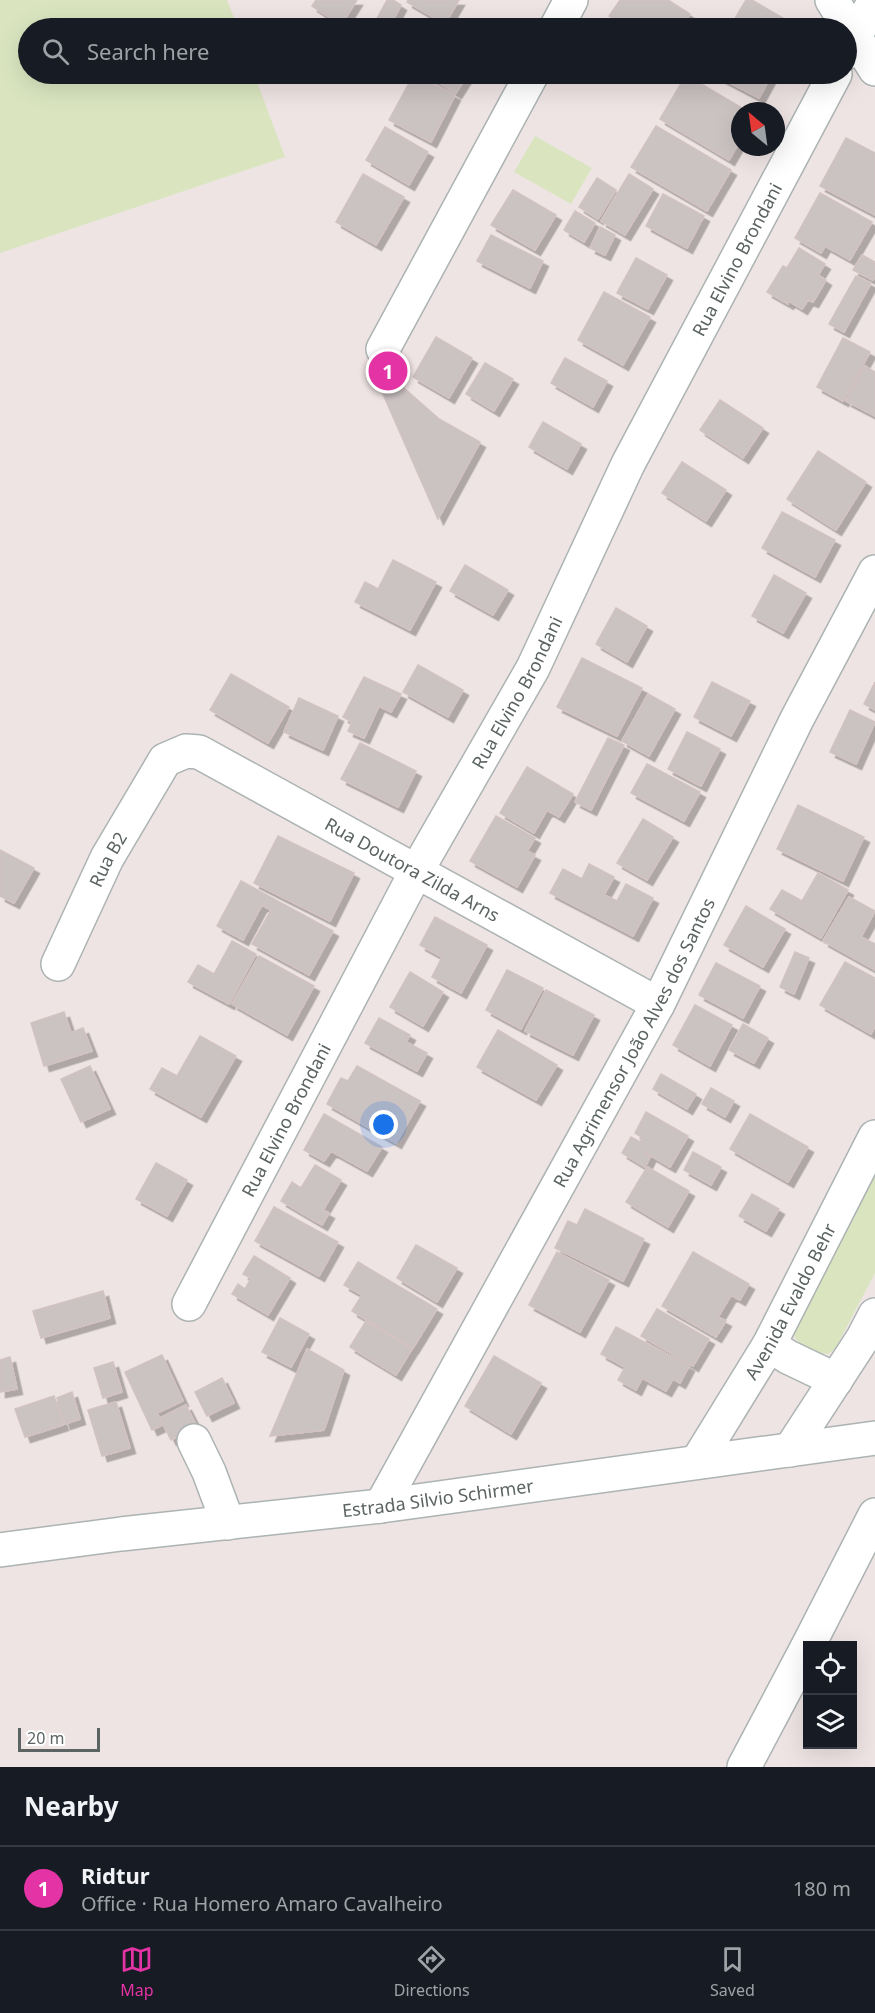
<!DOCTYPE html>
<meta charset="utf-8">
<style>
:root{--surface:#171b24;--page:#242831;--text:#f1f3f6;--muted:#9ea1a6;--line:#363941;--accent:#e433a4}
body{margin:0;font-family:"Noto Sans",sans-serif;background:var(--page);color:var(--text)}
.controls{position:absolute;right:18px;bottom:18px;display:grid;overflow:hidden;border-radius:0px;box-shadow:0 6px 24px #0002}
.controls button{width:54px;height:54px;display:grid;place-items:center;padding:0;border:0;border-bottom:2px solid var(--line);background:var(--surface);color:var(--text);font:30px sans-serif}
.compass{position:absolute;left:731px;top:102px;width:54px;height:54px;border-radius:50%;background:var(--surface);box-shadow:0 6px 24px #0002;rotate:331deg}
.scale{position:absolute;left:18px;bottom:15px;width:82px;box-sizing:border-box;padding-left:6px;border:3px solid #5b6462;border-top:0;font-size:16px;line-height:21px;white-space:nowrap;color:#5b6462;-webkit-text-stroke:4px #fff;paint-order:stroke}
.you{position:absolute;left:384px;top:1125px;width:21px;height:21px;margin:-15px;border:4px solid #fff;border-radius:50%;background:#1a73e8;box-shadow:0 0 0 9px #1a73e833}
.badge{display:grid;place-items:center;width:39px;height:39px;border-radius:50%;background:var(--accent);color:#fff;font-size:20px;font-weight:700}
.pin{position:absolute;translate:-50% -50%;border:3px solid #fff;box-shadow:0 2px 6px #0006}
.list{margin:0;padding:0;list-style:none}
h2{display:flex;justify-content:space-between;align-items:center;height:78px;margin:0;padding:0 24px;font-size:26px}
h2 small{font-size:20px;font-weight:400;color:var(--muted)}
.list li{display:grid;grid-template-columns:39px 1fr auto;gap:18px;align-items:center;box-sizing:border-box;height:84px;padding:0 24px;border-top:2px solid var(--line)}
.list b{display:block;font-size:22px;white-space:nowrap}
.list p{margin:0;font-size:20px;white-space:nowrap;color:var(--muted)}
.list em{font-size:20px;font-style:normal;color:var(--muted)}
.icon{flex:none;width:33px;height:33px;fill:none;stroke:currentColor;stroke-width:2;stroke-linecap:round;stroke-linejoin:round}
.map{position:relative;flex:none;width:875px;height:1767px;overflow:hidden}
.search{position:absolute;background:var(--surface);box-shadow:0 6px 24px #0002;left:18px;right:18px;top:18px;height:66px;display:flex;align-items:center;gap:15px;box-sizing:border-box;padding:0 21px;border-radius:33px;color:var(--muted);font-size:22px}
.sheet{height:162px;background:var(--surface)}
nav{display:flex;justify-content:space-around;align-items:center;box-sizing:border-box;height:84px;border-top:2px solid var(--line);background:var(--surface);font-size:16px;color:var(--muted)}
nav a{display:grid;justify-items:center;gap:3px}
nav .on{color:var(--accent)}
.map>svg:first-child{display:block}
.green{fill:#dae5c0}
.building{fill:#cbc2c2;stroke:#d2c2c2;stroke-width:1.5;filter:url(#shadow)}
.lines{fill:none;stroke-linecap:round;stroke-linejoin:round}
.minor-casing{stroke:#acb3b3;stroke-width:36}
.minor{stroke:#fff;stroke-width:33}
.labels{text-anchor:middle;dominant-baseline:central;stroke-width:6;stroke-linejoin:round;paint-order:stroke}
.street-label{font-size:18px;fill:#5b6462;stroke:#fff}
</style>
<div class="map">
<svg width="875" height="1767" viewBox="0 0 875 1767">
<defs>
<filter id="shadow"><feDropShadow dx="5.5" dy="5.5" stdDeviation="0" flood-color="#0004"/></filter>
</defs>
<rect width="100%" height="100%" fill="#eee4e3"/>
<!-- green -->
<path class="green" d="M0,0H227L238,28H28V74H254L285,157L0,253Z
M535,136L592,168L571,204L514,172Z
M875,1169V1273L835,1349L828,1354C808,1353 800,1346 789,1329Z"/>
<!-- building -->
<path class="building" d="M316,0H357L341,25L312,6Z
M387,0H393L401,5L389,28H372Z
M408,0H459L445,24L407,2Z
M620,0H668L690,14L681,28H614L618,22L609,16Z
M746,0H752L800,28H732L730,27Z
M414,74L455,95L431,142L389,120Z
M424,74H468L456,93Z
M713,74H767L771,76L759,98Z
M686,75L747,111H740V141L729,160L660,119Z
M656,126L731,170L707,211L631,167Z
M385,127L428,152L409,185L366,160Z
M846,138L875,153V215L820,186Z
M363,174L404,197L376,245L336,222Z
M629,174L653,189L625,235L601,221Z
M597,178L616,190L598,219L579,207Z
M513,190L556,215L535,250L491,225Z
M820,193L872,222L850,260L825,246L821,253L795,238Z
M663,194L704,216L687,248L646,226Z
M575,211L595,223L584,242L564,230Z
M600,227L615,235L605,255L590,248Z
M491,235L543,261L530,288L477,261Z
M799,248L825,264L818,275L826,280L813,302L808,300L802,309L789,301L788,304L767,292L783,266L787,268Z
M862,255L875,262V276L873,280L853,270Z
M636,258L667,275L648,309L617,293Z
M856,276L871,283L844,332L829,324Z
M604,292L650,317L623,365L578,340Z
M436,337L472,358L449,398L413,377Z
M843,338L870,352L843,401L817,387Z
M395,358L404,368L397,382L439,419L480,442L438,519L379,385Z
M565,358L607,381L593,407L551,383Z
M485,363L513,379L494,411L466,394Z
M865,366L875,372V416L846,401Z
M720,400L763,428L743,458L700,430Z
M543,422L581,444L567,469L529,447Z
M818,451L866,482L836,530L787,499Z
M682,462L726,490L706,521L662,493Z
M782,512L835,540L815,577L762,548Z
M393,560L436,582L410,630L355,602L365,582L378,589Z
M465,565L508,590L493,615L450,591Z
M774,575L806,593L783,633L752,616Z
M616,608L647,626L627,662L596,644Z
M582,658L642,688L617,736L557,707Z
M418,665L463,690L448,717L403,692Z
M231,674L289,707L268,743L210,710Z
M364,677L401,694L391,712L379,706L364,738L348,731L352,722L343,717Z
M712,682L750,701L731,736L694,717Z
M875,682V710L864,704Z
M648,694L675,709L649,756L622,741Z
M299,698L338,716L323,750L284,732Z
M850,710L875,722L856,764L830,752Z
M687,732L720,749L701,786L668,769Z
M608,738L624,745L591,810L575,802Z
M360,743L416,771L398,807L341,779Z
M647,764L700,792L684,821L631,793Z
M527,767L573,794L559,817L547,810L534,833L500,813Z
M798,805L864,837L843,881L777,849Z
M496,816L535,838L527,851L535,855L517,887L470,861Z
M643,819L673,837L647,880L617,863Z
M278,836L354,873L330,921L254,883Z
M0,850L34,868L14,903L0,896Z
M589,864L614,877L604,895L617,901L626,884L653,898L633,936L550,893L563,869L582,879Z
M818,873L848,890L821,938L770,909L782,890L802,901Z
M241,881L333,931L309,975L252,944L271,910L262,905L243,940L217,926Z
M849,897L875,911L861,937L875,944V970L823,941Z
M746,906L785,929L763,967L724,945Z
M435,917L487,945L461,993L432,977L442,957L420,945Z
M232,941L256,954L229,1004L188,982L198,965L214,974Z
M795,952L809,958L794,994L780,987Z
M259,956L314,986L287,1035L232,1004Z
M845,962L875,978V1026L871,1034L820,1005Z
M716,963L760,986L743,1018L699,995Z
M507,970L543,988L521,1029L486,1010Z
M410,972L443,992L423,1026L390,1007Z
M546,990L594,1015L573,1055L525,1031Z
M695,1005L732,1025L710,1066L673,1045Z
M64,1012L71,1033L83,1028L92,1051L44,1066L31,1023Z
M379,1018L410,1035L406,1042L427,1053L417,1071L365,1043Z
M743,1024L768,1038L754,1063L729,1050Z
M498,1030L557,1065L536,1100L477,1067Z
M200,1036L236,1056L201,1117L150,1089L162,1068L177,1076Z
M90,1066L110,1109L81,1122L61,1079Z
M357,1066L420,1101L396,1143L327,1104L341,1078L348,1081Z
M661,1074L696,1094L687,1109L653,1089Z
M711,1088L734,1101L725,1117L702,1104Z
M646,1112L688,1136L670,1167L643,1151L650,1157L645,1167L622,1153L631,1137L640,1142L643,1138L635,1133Z
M324,1114L382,1147L367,1171L331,1151L324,1161L304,1150Z
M750,1114L808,1147L788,1182L730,1149Z
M693,1152L721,1167L711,1185L684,1170Z
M156,1163L187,1180L167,1216L136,1199Z
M315,1165L341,1180L323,1210L329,1213L322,1225L281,1201L292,1182L301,1188Z
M647,1167L689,1191L668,1227L626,1202Z
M752,1194L779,1209L766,1231L739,1216Z
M274,1207L338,1242L319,1276L255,1241Z
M585,1209L644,1239L623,1281L555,1248L568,1221L577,1225Z
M416,1245L457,1268L437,1302L397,1278Z
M557,1252L609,1280L580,1332L529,1305Z
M693,1252L749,1284L740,1300L731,1295L718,1317L726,1321L716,1337L662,1306Z
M254,1256L290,1278L268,1315L232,1294L238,1284L245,1289L251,1278L243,1274Z
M358,1262L437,1309L413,1348L352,1311L362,1295L344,1285Z
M103,1291L110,1318L41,1338L33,1311Z
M657,1309L709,1339L693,1366L641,1336Z
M280,1318L309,1334L291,1367L262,1352Z
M366,1321L412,1349L396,1375L350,1347Z
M616,1327L689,1366L680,1383L673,1379L666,1391L642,1378L636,1390L618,1380L625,1367L601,1354Z
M307,1349L344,1370L324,1430L270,1436Z
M162,1355L183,1401L157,1413L163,1425L152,1430L125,1372Z
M494,1356L541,1383L511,1434L465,1406Z
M10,1357L17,1389L0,1392V1360Z
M113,1362L122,1392L103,1398L94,1368Z
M222,1378L234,1403L207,1416L195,1392Z
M72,1392L80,1419L65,1424L57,1398Z
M54,1396L63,1425L25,1437L15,1409Z
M116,1402L130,1448L102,1456L88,1410Z
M186,1405L197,1427L171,1440L160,1418Z"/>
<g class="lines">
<!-- minor casing -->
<g class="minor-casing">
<g id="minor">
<path d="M832,0L875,69"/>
<path d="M556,28L571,0"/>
<path d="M846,53L875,0"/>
<path d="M383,349L532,74"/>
<path id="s1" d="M58,964L107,858L165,760L186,751L199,752L658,1004"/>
<path id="s2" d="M189,1304L416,872L533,668L628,464L835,74"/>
<path d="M769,1345L788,1357L836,1380"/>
<path d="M194,1441L209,1472L228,1523"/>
<path d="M790,1450L863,1338L875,1315"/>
<path id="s3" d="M697,1462L769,1345L875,1137"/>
<path id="s4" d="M381,1506L658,1004L797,719L875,572"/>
<path id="s5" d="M0,1550L121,1534L381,1506L875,1438"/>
<path d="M808,1646L875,1515"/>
<path d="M744,1767L808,1646"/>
</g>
</g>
<!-- minor -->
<use href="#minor" class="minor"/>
</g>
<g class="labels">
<!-- street labels -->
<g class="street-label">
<text stroke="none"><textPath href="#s2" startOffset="1180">Rua Elvino Brondani</textPath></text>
<text stroke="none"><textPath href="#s2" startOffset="694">Rua Elvino Brondani</textPath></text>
<text stroke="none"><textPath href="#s1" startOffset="116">Rua B2</textPath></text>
<text stroke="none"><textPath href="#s1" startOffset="510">Rua Doutora Zilda Arns</textPath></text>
<text stroke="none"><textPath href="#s4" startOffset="528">Rua Agrimensor João Alves dos Santos</textPath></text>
<text stroke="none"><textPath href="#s2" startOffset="208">Rua Elvino Brondani</textPath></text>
<text stroke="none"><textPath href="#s3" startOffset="186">Avenida Evaldo Behr</textPath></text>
<text stroke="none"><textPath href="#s5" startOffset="441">Estrada Silvio Schirmer</textPath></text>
</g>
</g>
</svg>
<div class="controls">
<button><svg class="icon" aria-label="locate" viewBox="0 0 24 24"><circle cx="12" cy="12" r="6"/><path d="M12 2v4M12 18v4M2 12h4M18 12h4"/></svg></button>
<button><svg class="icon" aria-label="layers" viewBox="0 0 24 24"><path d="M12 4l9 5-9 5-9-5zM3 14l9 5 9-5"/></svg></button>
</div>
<svg class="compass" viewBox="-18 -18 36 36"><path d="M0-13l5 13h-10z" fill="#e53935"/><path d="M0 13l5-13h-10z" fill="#9ea1a6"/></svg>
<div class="scale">20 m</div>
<div class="you"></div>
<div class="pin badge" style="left:388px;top:371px">1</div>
<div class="search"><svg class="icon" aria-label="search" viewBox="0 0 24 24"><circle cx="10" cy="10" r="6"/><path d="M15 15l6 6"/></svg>Search here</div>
</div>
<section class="sheet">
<h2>Nearby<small></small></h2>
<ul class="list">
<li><span class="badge">1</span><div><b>Ridtur</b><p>Office · Rua Homero Amaro Cavalheiro</p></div><em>180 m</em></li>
</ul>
</section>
<nav>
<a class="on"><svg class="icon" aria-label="map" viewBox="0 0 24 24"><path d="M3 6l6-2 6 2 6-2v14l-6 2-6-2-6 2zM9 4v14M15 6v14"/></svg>Map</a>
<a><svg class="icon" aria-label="directions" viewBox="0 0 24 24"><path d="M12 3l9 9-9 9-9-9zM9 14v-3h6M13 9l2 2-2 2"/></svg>Directions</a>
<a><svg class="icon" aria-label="saved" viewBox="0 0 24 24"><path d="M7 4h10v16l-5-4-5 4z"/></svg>Saved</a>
</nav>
